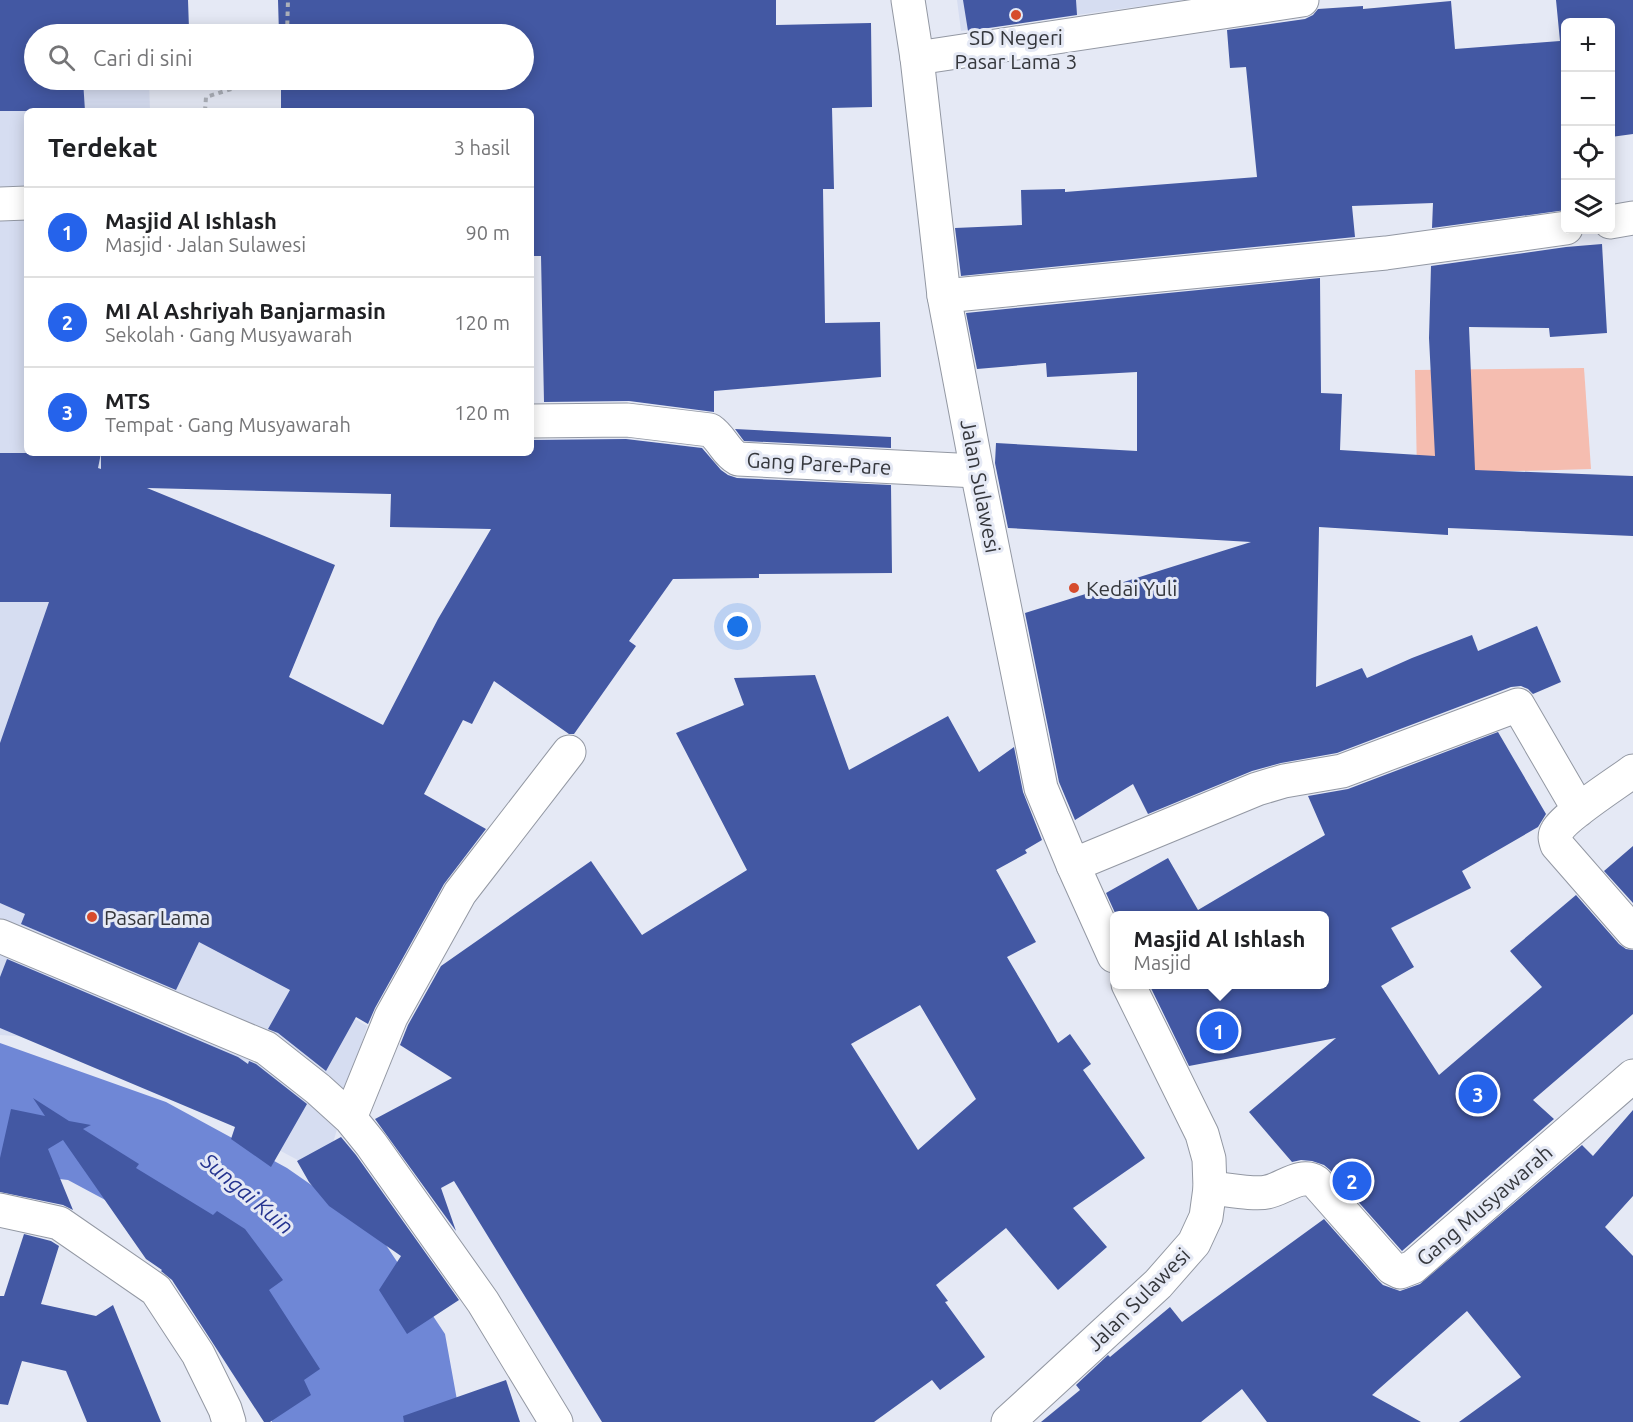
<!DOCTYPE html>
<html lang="id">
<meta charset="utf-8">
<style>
:root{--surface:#fff;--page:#f2f2f2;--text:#202124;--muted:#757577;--line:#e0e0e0;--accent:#2563eb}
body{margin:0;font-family:Ubuntu,sans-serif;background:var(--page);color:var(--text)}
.controls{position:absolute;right:18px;top:18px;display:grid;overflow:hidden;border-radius:9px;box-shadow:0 3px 15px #0003}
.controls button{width:54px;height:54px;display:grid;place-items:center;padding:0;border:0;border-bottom:2px solid var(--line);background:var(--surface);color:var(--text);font:30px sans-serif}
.you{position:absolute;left:738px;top:627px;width:21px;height:21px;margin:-15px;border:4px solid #fff;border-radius:50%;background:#1a73e8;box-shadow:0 0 0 9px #1a73e833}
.badge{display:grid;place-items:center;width:39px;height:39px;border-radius:50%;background:var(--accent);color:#fff;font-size:20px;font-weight:700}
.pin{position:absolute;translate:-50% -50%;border:3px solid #fff;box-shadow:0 2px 6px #0006}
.popup{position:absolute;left:1110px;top:911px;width:219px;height:78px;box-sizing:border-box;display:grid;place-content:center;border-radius:9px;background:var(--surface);filter:drop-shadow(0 2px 4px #0005);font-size:20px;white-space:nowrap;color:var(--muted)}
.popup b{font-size:22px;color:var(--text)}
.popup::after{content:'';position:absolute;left:50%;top:100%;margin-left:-12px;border:12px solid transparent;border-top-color:var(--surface)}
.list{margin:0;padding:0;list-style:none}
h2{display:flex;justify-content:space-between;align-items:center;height:78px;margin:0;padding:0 24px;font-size:26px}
h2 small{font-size:20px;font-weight:400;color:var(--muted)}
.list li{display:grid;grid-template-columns:39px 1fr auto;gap:18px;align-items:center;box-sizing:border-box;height:90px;padding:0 24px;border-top:2px solid var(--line)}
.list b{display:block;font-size:22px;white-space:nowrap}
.list p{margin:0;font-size:20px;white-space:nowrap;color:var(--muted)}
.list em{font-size:20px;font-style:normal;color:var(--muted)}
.icon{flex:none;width:33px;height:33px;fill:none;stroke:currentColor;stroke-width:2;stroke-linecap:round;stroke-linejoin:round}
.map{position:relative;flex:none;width:1633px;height:1422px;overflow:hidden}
.search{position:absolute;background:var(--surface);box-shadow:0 3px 15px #0003;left:24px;top:24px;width:510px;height:66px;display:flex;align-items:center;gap:15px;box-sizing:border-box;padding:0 21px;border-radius:33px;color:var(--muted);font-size:22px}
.panel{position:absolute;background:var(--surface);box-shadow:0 3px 15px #0003;left:24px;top:108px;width:510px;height:348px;border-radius:9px}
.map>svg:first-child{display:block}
.built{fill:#d6ddf1}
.green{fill:#f5bdb0}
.water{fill:#6f87d6}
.building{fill:#4358a3;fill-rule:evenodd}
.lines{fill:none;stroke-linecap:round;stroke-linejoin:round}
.minor-casing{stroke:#9398a3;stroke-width:35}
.major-casing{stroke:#9398a3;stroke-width:35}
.path{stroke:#acb0b9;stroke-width:4;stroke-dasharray:4.5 4.5;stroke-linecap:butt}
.minor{stroke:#fff;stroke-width:33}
.major{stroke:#fff;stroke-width:33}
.poi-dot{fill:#d64b2c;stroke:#e5e9f5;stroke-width:2}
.labels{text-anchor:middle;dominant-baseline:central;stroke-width:6;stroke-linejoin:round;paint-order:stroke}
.poi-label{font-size:21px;fill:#35373c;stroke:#e5e9f5;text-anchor:start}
.street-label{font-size:21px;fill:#35373c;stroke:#e5e9f5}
.water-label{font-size:22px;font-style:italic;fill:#24338f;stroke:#e5e9f5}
</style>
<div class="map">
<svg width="1633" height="1422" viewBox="0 0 1633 1422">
<rect width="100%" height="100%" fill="#e5e9f5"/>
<!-- built -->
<path class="built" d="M0,0H149L148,34H34V80H149L150,111H27V453H159L0,764Z
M957,0H1185L961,31Z
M0,808L367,1026L324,1174L73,1040L0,1035Z"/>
<!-- green -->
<path class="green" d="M1584,368L1591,469L1417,474L1415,370Z"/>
<!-- water -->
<path class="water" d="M0,1043L166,1102L287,1168L376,1230L445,1334L461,1422H272L252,1351L124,1210L68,1180L0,1172Z"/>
<!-- building -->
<path class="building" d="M0,0H188L189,29L116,34H34V80H83L85,111H0Z
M278,0H776V25L871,23L872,107L832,108L834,189H823L825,323L880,322L881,377L714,391V412L629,401L544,402L541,256H534L531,111H281V80H524V34H279Z
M963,0H1076L1077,15L968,31Z
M1556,0H1633V134L1611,137V22H1566V210L1432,228L1433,203L1352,206L1355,237L961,276L955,228L1022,225L1021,190L1065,189V192L1257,177L1246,67L1230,68L1227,30L1305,19L1313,15L1318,9L1363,6V9L1451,1L1455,49L1560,41Z
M1602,244L1607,333L1550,337L1549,328L1469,327L1475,470L1633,476V536L1448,528V535L1319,527L1316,687L1362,668L1367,678L1412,658L1472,635L1478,651L1537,626L1561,682L1533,694L1528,689L1521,686L1511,687L1337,753L1281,763L1252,771L1148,814L1133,784L1075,820L1059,782L1025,613L1251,542L1008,528L995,463L996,443L1137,451V372L1047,377L1046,363L977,369L966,313L1320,278L1321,393L1342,394L1340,450L1435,456L1429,338L1431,266L1566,247Z
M735,429L891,437V448L744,441Z
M626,439L702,448L721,470L728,475L737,478L891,485L892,573L759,574V578L673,579L629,641L636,646L574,734H569L494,681L472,724L463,720L424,794L486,829L444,884L375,1008L368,1024L356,1017L326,1071L278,1033L268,1029L290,990L199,942L176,990L21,924L25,914L0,903V743L49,602H0V453H101L98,468L101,469V453H531V440ZM147,488L391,494L390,527L491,529L438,619L383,725L289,677L335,565Z
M815,675L849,770L948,716L979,772L1014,747L1023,792L1042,840L1025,850L1027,853L996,870L1036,942L1007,957L1058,1043L1070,1034L1091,1064L1083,1070L1145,1158L1073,1208L1107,1247L1058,1290L1006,1228L936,1285L948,1301L945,1302L985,1357L940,1390L932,1380L874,1422H602L454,1181L441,1188L456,1231L375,1119L452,1078L400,1045L408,1025L441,966L591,861L642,935L747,870L676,733L744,705L734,678ZM920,1005L976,1099L918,1150L851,1044Z
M1498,732L1546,814L1538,827L1462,871L1471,888L1391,928L1414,967L1381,986L1439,1075L1542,987L1510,951L1576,895L1619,944L1626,949L1633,950V1014L1533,1100L1554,1119L1402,1251L1330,1170L1324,1165L1312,1161L1301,1160L1292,1162L1249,1112L1336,1038L1189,1066L1149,984H1324V915H1116L1106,893L1168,858L1198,910L1325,835L1308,796L1348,789Z
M1633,846V903L1604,871Z
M7,959L238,1057L248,1064L249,1061L256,1064L307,1104L271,1167L231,1139L235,1127L0,1028V977Z
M33,1098L69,1121L91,1125L83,1129L139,1164L136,1168L213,1215L217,1211L245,1229L283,1280L269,1290L320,1369L304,1380L311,1395L270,1422H264L172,1280L161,1271L162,1270L146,1259L63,1140L48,1149L73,1210L63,1205L0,1192V1158L11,1109L45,1116Z
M1633,1110V1196L1605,1227L1633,1256V1422H1459L1521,1377L1467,1311L1372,1395L1421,1422H1267L1242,1389L1201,1422H1041L1080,1390L1076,1385L1108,1355L1110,1357L1170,1307L1182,1322L1324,1219L1378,1280L1383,1285L1400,1291L1420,1284L1582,1145L1593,1156Z
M341,1137L356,1155L459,1300L407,1334L379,1290L401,1256L329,1206L309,1182L297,1161Z
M24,1234L51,1241L59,1246L41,1304L96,1316L113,1305L161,1422H87L66,1371L22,1361L8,1405L0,1404V1296H4Z
M506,1380L520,1422H404L403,1416Z"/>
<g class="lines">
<!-- minor casing -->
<g class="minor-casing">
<path id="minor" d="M917,58L1302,0
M0,204L27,203
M1610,222L1633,218
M944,296L1386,253L1566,228
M531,421L627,420L710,430C722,438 725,452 738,459L977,471
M1633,771C1617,783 1565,816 1557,831C1554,836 1555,839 1557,845L1633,932
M1073,865L1257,789L1284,781L1342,771L1518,705L1579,810
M0,936L266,1048L318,1089L350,1118L371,1144L483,1302L556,1422
M350,1118L391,1017L460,893L569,752
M1210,1188C1224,1189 1255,1195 1267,1192C1283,1189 1301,1172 1316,1182L1392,1268L1400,1272L1413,1267L1633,1076
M0,1210L59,1223L156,1290L198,1354L225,1409L229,1422"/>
</g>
<!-- major casing -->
<g class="major-casing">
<path id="major" d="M908,0L917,58L944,296L977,471L1041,788L1073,865L1114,956
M1008,1422L1158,1284L1194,1243L1206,1217L1210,1188L1209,1159L1202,1134L1128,984"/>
</g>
<!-- path -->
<path class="path" d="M287,34L288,0
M205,111L206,97L260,80"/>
<!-- minor -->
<use href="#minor" class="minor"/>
<!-- major -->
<use href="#major" class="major"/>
</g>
<!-- markers -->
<g class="poi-dot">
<circle cx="1016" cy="15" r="6"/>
<circle cx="1074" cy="588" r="6"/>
<circle cx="92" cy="917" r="6"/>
</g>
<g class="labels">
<!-- poi labels -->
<g class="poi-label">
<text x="1016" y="37" text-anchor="middle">SD Negeri<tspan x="1016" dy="24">Pasar Lama 3</tspan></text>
<text x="1086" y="588">Kedai Yuli</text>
<text x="104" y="917">Pasar Lama</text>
</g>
<!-- street labels -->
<g class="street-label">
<text transform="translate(819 463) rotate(3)">Gang Pare-Pare</text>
<text transform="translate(981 486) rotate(79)">Jalan Sulawesi</text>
<text transform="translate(1484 1205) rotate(-41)">Gang Musyawarah</text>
<text transform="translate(1138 1299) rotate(-45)">Jalan Sulawesi</text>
</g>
<!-- water labels -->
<g class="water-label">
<text transform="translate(248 1193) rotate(40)">Sungai Kuin</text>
</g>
</g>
</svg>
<div class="controls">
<button>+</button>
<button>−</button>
<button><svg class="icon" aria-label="locate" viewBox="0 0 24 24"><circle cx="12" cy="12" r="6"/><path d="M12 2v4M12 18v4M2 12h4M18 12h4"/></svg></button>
<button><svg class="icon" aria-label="layers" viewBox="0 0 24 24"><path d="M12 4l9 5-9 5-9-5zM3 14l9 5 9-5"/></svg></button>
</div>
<div class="you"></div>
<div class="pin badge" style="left:1219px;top:1031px">1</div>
<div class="popup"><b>Masjid Al Ishlash</b>Masjid</div>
<div class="pin badge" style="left:1352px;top:1181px">2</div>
<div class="pin badge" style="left:1478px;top:1094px">3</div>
<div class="search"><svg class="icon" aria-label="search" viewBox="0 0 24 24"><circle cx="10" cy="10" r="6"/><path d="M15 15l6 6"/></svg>Cari di sini</div>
<section class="panel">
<h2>Terdekat<small>3 hasil</small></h2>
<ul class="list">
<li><span class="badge">1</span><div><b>Masjid Al Ishlash</b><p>Masjid · Jalan Sulawesi</p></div><em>90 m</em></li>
<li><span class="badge">2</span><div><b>MI Al Ashriyah Banjarmasin</b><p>Sekolah · Gang Musyawarah</p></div><em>120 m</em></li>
<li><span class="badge">3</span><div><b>MTS</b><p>Tempat · Gang Musyawarah</p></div><em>120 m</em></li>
</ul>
</section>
</div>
